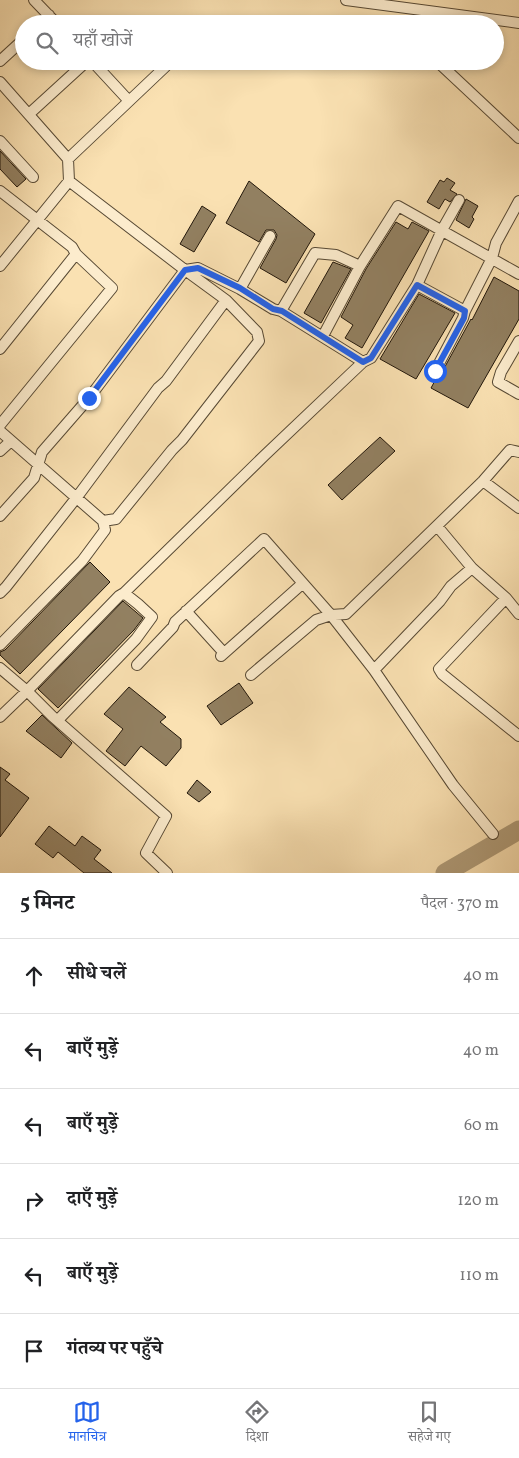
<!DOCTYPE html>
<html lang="hi">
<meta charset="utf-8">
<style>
:root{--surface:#fff;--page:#f2f2f2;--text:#202124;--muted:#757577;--line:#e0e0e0;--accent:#2563eb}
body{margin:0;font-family:Vollkorn,"Noto Serif Devanagari",serif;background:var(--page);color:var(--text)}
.stop{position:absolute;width:15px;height:15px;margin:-11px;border:4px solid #2563eb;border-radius:50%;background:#fff}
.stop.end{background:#2563eb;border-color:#fff;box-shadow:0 1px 5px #0008}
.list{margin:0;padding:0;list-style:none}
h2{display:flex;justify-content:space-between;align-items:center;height:65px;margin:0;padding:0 20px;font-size:21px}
h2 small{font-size:16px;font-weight:400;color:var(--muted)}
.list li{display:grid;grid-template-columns:32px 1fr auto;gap:15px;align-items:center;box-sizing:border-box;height:75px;padding:0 20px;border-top:1px solid var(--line)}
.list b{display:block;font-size:19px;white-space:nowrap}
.list em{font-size:16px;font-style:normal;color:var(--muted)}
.icon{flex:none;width:28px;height:28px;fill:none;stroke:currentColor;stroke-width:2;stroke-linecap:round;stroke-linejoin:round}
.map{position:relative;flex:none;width:519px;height:873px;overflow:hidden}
.search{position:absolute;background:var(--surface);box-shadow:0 2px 8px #0003;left:15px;right:15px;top:15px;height:55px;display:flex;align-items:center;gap:12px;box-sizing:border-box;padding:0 18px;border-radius:28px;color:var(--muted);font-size:19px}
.sheet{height:515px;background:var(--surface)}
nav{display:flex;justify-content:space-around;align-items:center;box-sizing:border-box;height:70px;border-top:1px solid var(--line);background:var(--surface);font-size:14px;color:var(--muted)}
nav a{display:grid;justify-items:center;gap:2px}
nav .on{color:var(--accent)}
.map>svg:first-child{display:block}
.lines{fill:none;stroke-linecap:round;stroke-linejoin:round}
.river{stroke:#b09c79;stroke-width:19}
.building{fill:#928061;stroke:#21160a}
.minor-casing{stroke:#574934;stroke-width:12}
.minor{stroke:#fceccd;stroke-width:10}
.route{stroke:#2563eb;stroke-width:6}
</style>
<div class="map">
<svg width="519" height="873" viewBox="0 0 519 873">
<rect width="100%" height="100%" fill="#fae1b2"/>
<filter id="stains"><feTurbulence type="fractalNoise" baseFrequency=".004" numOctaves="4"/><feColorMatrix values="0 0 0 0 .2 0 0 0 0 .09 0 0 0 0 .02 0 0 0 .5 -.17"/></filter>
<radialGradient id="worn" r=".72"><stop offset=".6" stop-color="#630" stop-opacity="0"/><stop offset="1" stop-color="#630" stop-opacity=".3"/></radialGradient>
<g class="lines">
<!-- river -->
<path class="river" d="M445,873L519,830"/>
</g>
<!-- building -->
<path class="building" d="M0,151L26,179L17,187L0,169Z
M447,178L455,183L450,190L457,194L450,202L445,199L439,209L427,202L440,180L444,182Z
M249,181L315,234L286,283L260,268L276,239L277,235L274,230H266L259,242L226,223Z
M466,199L478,206L472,217L474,219L469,228L456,220Z
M202,206L216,215L194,252L180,244Z
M396,222L408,229L412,222L429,231L362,348L345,338L353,325L341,317L366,269Z
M333,262L351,269L321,323L304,313Z
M494,277L519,291V319L468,408L431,388L437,377L441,374L471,319L472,320Z
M419,294L455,313L416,379L380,359Z
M380,437L395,451L342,500L328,485Z
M90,562L110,582L20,674L0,655V652L5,650Z
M123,601L143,618L134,630L58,708L38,689Z
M239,683L253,703L221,725L207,706Z
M129,687L166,717L160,722L181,739V748L166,766L141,746L125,766L106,751L123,729L104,714Z
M42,715L72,743L61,758L26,731Z
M0,767L10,774L5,780L29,798L0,837Z
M197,780L211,792L199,802L187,793Z
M49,826L75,846L82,836L101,850L94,859L112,873H84L58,852L53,858L35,844Z"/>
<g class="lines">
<!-- minor casing -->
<g class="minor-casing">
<path id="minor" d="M34,0L57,24
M346,0L519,23
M40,24L49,15
M0,61L24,39
M92,61L129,101
M442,61L440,64L519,138
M0,82L68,159L69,181
M29,114L87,61
M0,141L33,177
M68,159L165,67
M0,191L72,247L76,254L112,288L0,425
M0,266L69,181L185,270L226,300L166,381L158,388L77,497L6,587L0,593
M417,285L465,311
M240,289L270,236
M281,311L315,253L336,255L360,266
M323,336L360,266L398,206L519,274
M519,341L501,372L498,382L519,394
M0,349L76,254
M435,371L463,318L465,311L492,258L496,243L519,201
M0,431L103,521L105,530L82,561L0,645
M0,451L11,441
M483,481L519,508
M0,516L34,478L42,452L89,398L185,270L198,268L240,289L273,309L281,311L363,362
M103,521L116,519L172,450L182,440L259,341L257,332L226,300
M437,526L472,568L506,598
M186,611L224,653
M519,614L506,598L439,669L442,674L519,736
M221,656L302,584
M137,665L173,627L175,622L264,539L331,615L374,670L453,785L493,834
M0,668L27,691L52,716L166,816L146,853L167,873
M374,670L440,601L451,586L472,568
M251,675L316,620L331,615L346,614L483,481L510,450L519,452
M0,717L27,691L119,596L124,593L265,455L363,362L371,358L417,285L442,230L459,200
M58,720L136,639L152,617L138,604L124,593"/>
</g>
<!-- minor -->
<use href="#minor" class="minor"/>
</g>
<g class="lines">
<!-- route -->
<path class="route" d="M89,398L185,270L198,268L240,288L273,309L282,311L363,362L371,358L417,285L465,311L464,318L435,371"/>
</g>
<rect width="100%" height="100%" filter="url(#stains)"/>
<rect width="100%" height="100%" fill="url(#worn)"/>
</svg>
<div class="stop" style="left:435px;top:371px"></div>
<div class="stop end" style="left:89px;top:398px"></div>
<div class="search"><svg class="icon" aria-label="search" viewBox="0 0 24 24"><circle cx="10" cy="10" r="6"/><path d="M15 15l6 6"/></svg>यहाँ खोजें</div>
</div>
<section class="sheet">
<h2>5 मिनट<small>पैदल · 370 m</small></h2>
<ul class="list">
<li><svg class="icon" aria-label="ahead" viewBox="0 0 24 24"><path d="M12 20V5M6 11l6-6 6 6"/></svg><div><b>सीधे चलें</b></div><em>40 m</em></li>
<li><svg class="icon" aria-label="left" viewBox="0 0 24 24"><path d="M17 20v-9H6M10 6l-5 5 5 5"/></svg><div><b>बाएँ मुड़ें</b></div><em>40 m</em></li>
<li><svg class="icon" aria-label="left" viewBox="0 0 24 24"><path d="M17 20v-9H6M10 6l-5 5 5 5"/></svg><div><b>बाएँ मुड़ें</b></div><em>60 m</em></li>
<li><svg class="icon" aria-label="right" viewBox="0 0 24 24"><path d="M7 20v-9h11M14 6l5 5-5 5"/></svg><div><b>दाएँ मुड़ें</b></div><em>120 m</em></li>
<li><svg class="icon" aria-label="left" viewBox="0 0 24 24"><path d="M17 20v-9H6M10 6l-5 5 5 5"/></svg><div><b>बाएँ मुड़ें</b></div><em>110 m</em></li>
<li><svg class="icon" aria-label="arrive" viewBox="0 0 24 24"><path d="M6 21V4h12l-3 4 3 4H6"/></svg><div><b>गंतव्य पर पहुँचे</b></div></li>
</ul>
</section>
<nav>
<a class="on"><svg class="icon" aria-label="map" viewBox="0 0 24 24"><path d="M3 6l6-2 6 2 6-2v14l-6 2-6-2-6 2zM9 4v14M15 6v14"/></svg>मानचित्र</a>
<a><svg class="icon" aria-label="directions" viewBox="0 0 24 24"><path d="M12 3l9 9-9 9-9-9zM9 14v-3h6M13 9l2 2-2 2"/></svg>दिशा</a>
<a><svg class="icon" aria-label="saved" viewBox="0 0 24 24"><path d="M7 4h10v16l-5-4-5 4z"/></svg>सहेजे गए</a>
</nav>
